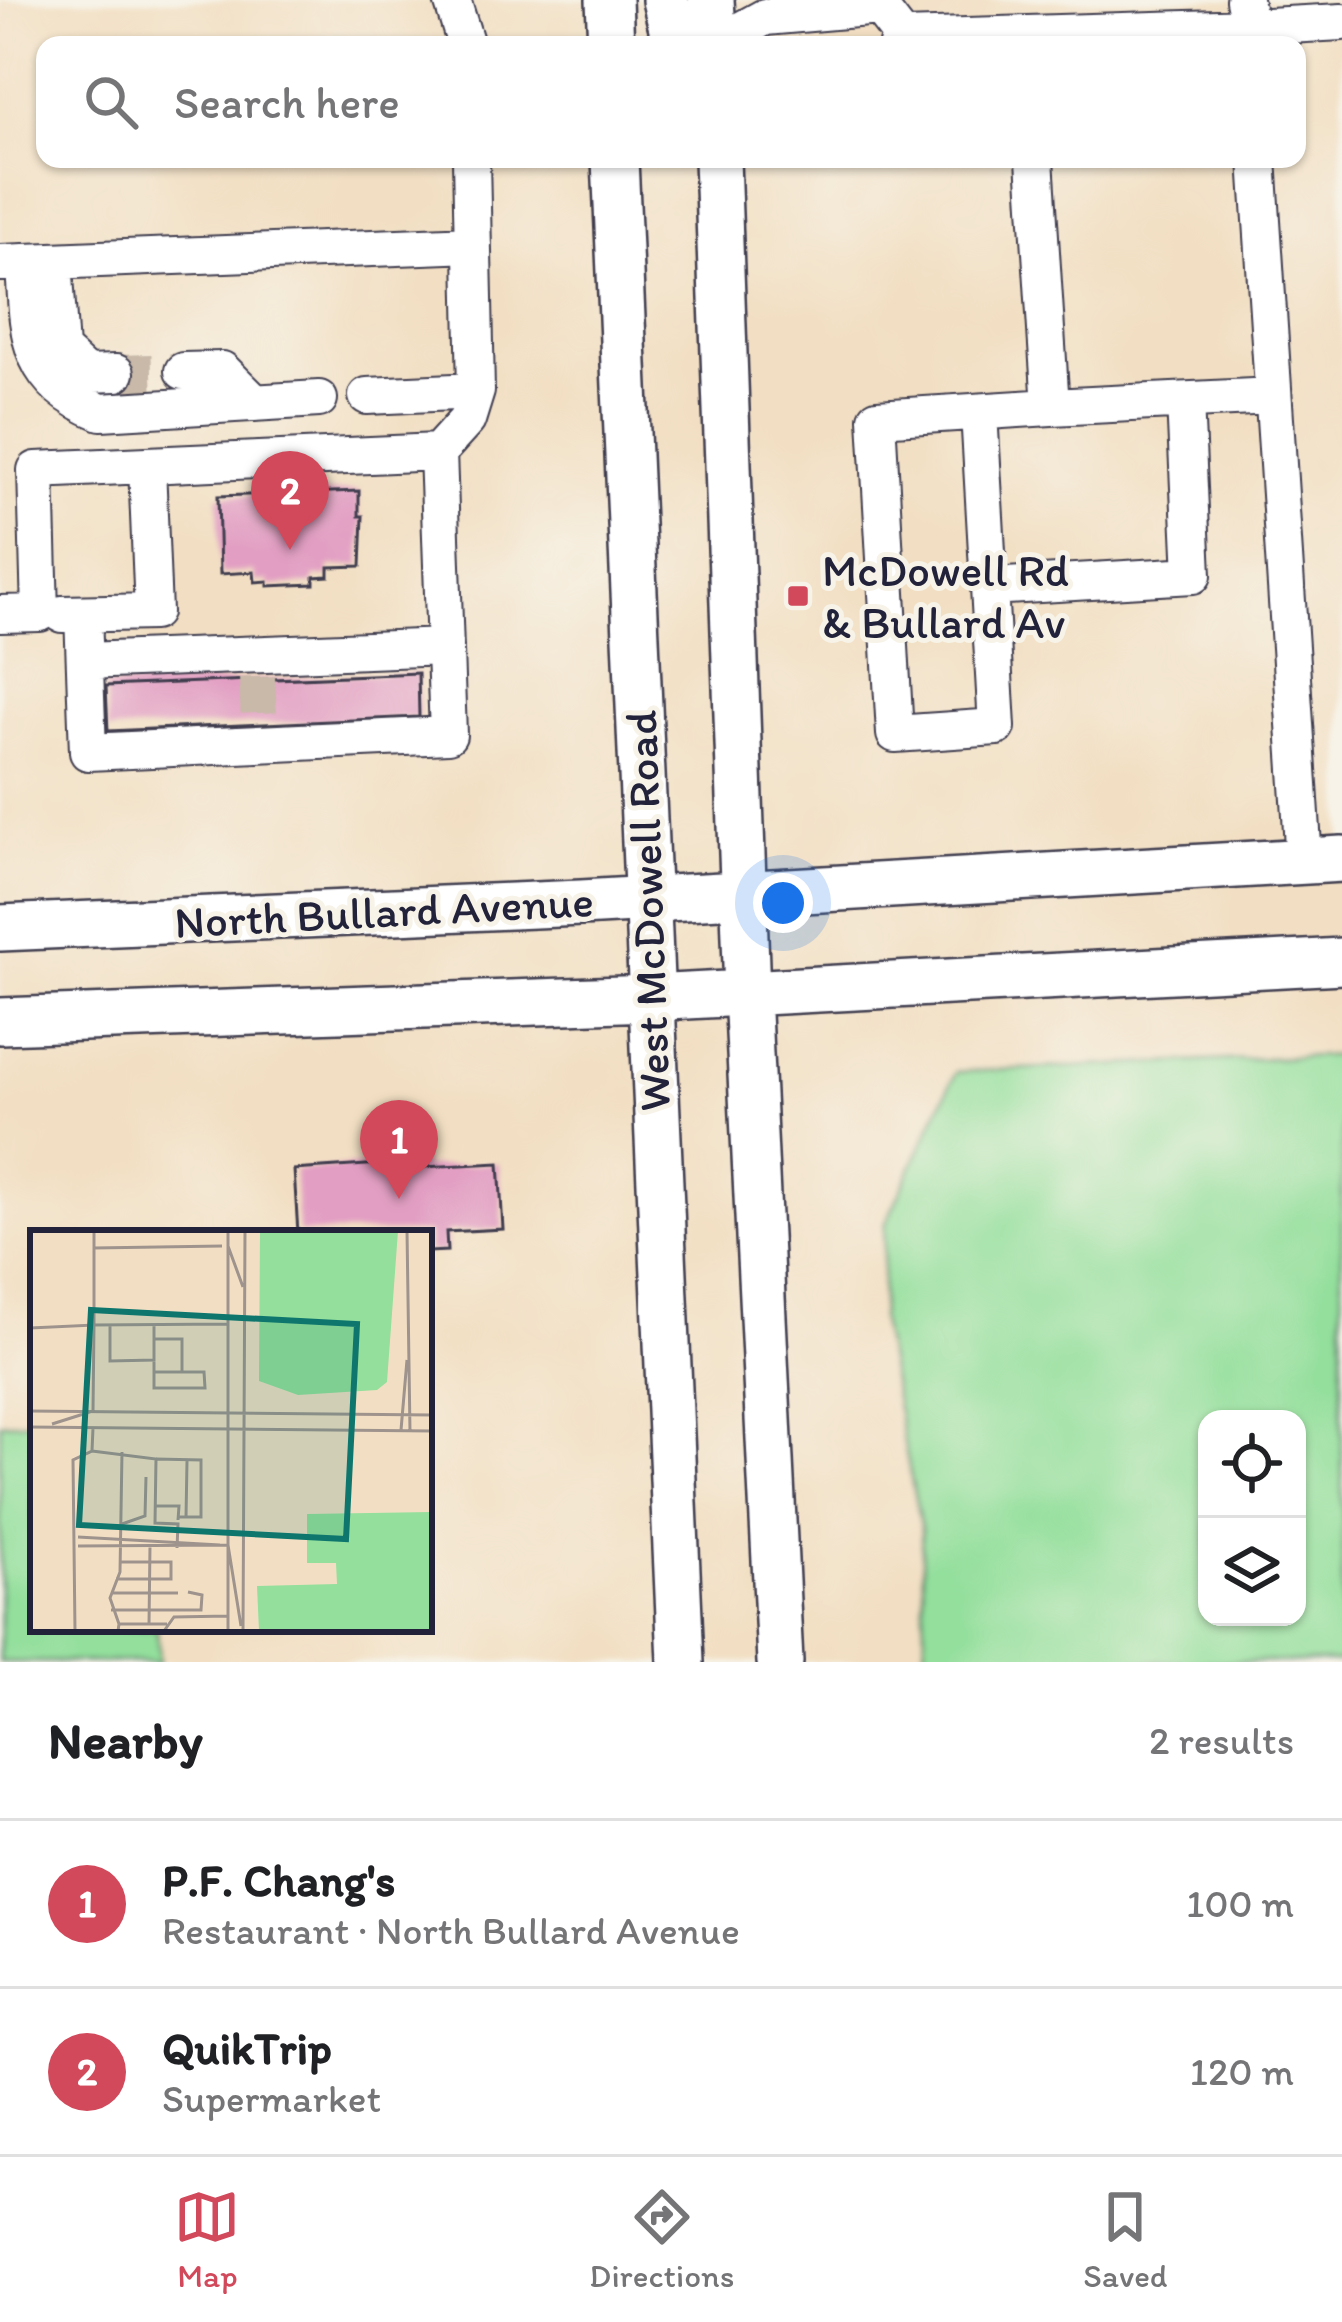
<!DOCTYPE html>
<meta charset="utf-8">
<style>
:root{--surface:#fff;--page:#f6f6f6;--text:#202124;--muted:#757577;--line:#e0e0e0;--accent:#d1495b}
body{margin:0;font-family:Itim,sans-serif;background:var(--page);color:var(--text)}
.controls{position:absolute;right:36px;bottom:36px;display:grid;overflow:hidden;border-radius:24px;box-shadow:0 3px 9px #0004}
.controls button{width:108px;height:108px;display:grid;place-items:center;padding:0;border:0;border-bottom:3px solid var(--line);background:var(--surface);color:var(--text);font:60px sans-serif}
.you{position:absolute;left:783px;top:903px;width:42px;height:42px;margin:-30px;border:9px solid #fff;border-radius:50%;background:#1a73e8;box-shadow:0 0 0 18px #1a73e833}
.badge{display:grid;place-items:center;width:78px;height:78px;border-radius:50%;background:var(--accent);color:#fff;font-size:39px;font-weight:700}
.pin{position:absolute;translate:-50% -99px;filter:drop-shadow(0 3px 6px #0008)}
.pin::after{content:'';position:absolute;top:63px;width:42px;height:36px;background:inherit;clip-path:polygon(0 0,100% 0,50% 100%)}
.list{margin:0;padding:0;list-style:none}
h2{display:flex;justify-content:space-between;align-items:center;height:156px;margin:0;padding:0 48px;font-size:51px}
h2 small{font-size:39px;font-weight:400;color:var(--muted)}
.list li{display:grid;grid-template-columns:78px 1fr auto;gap:36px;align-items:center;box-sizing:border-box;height:168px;padding:0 48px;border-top:3px solid var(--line)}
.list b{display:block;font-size:45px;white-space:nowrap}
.list p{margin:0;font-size:39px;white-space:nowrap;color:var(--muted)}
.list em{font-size:39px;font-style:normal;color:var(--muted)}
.icon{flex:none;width:66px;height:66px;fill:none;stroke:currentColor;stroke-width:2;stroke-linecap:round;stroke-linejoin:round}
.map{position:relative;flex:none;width:1342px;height:1662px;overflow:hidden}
.search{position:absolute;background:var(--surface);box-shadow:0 3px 9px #0004;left:36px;right:36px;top:36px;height:132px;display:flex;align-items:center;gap:30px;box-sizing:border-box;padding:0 42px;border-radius:24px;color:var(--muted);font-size:45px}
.sheet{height:492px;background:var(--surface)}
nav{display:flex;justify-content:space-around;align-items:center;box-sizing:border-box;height:168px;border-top:3px solid var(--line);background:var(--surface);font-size:33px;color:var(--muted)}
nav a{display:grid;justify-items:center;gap:6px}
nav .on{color:var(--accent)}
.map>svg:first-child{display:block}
.green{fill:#93df9b;stroke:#5a806b;stroke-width:3;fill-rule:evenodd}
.building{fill:#e29fc3}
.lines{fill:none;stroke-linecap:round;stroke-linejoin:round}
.minor-tunnel{stroke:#c8b9a8;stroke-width:36;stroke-dasharray:36 18;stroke-linecap:butt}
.minor-casing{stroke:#413e4f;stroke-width:40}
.major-casing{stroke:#413e4f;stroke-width:50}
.minor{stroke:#fff;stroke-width:36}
.major{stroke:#fff;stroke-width:45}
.poi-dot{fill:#d1495b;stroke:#f7f3e8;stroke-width:4.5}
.labels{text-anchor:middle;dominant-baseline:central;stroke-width:10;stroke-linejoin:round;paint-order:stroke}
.poi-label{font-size:45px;fill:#22223b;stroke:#f7f3e8;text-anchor:start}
.street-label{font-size:45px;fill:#22223b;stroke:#f7f3e8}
.inset-road{fill:none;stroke:#9f938d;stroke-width:3}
.view{fill:#0f766e;fill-opacity:0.15;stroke:#0f766e;stroke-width:6}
.inset-edge{fill:none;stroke:#22223b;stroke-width:6}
</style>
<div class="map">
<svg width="1342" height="1662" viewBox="0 0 1342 1662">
<rect width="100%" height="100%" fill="#f7f3e8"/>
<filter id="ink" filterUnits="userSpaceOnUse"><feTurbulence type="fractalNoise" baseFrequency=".00833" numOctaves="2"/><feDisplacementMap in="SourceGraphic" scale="24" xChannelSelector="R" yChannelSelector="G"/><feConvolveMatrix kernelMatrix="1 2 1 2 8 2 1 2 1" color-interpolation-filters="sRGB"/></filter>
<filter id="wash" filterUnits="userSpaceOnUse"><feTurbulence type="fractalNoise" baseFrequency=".004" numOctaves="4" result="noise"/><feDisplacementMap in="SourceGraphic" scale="48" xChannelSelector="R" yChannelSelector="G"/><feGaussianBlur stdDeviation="2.7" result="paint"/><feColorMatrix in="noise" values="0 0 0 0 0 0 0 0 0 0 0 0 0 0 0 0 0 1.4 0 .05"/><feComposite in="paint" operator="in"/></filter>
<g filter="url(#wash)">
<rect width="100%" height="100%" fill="#f2dfc3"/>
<!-- green -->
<path class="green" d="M1342,1055V1662H926L921,1529L880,1321L885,1225L956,1072ZM1207,1419H1297V1617H1207Z
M33,1421V1629H157L159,1662H0V1423Z"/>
<g id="blocks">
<!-- building -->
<path class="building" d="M359,491V516H363L361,566L329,567V576L314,577V584L268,586V581L255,582L254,572L220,574L218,496Z
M418,673L419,717L108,731L106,686Z
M424,1161V1167L499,1163L503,1229L446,1232L447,1251L429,1252V1233H298L294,1170Z"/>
</g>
</g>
<g filter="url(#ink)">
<use href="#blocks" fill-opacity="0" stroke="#413e4f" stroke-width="3"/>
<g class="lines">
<!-- minor-tunnel -->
<path class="minor-tunnel" d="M116,373L183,371
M257,677L259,721"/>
<!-- minor casing -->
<g class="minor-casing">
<path id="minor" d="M452,0L466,45
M714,45L765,17L879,7L903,38
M897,45L903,38L1250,27L1244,0
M1251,45L1250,27L1342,22
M1035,159L1051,407L1273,396
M1258,159L1304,861
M54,261L60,350L86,374L116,373
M24,262C28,335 25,381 101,412L319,399
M0,263L473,244
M183,371L222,370L255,403
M367,396L476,391
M979,412L997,727L895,734L877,418L1051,407
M989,587L1193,575L1185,401
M0,614L40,613L36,470L438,452L467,420L476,391L471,159
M62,614L153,612L147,466
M83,614L88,752L448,735L438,452
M85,661L445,647"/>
</g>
<!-- major casing -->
<g class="major-casing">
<path id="major" d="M609,0L611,45
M665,0L675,40L714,45L711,0
M615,159L681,1662
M717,159L747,993L780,1662
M0,928L581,903L1342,859
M0,1021L650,998L1342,961"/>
</g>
<!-- minor -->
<use href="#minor" class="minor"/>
<!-- major -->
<use href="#major" class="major"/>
</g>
</g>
<!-- markers -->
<rect class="poi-dot" x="786" y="584" width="24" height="24" rx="6"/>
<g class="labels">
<!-- poi labels -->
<g class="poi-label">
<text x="822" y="570">McDowell Rd<tspan x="822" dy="52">&amp; Bullard Av</tspan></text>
</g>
<!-- street labels -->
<g class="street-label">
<text transform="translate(384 911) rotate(-3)">North Bullard Avenue</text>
<text transform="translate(647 911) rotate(-92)">West McDowell Road</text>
</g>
</g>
<!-- overview -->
<g transform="translate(30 1230)">
<rect width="402" height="402" fill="#f2dfc3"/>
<path d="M230,1H368L357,152L347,160L268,165L229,151ZM402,282V401H229L227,356L307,354L306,333H277V284Z" fill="#93df9b"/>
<path class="inset-road" d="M64,1V95L198,94M198,1V401M377,1L380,201M198,16L213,57M64,18L192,16M80,95V131L124,130V95M0,98L64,95L63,181M124,109H152V142M124,130V158H175L174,142H124M0,181L402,185M22,194L63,181M0,197L402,201M371,200L377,130M62,221L126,229L125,293L148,294L147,318M126,229L171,230V287H149M125,276H149L148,290M156,287L157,231M92,294L115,286L116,247M48,307L190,315M198,315L211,396M48,316L198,315M86,349H141V332H91M83,363H148M81,380H171L172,365L158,362M89,394L80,368L90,342L92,222M119,394L120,316M45,401L43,230L62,221L63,198M88,401L89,394H137M134,401L144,387L198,386M213,401L215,1"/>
<path class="view" d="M61,80L327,94L316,309L49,295Z"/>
<rect width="402" height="402" class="inset-edge"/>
</g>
</svg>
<div class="controls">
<button><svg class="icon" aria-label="locate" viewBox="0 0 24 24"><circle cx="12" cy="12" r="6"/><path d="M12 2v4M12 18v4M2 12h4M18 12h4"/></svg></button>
<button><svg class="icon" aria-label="layers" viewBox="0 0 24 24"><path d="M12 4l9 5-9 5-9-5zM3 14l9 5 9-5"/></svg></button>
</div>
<div class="you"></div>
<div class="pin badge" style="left:399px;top:1199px">1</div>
<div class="pin badge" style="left:290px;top:550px">2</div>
<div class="search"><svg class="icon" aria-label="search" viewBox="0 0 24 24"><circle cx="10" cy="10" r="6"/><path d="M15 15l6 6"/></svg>Search here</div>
</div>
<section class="sheet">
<h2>Nearby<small>2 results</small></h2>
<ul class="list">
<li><span class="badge">1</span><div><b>P.F. Chang's</b><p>Restaurant · North Bullard Avenue</p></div><em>100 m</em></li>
<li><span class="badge">2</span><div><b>QuikTrip</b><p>Supermarket</p></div><em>120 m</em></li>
</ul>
</section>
<nav>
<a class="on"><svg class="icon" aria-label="map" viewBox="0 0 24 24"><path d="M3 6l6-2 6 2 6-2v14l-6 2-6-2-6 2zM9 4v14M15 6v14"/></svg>Map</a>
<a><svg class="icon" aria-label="directions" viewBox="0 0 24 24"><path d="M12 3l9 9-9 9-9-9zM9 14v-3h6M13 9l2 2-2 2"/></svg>Directions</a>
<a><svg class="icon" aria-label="saved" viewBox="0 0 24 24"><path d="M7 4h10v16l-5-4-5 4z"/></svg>Saved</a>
</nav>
